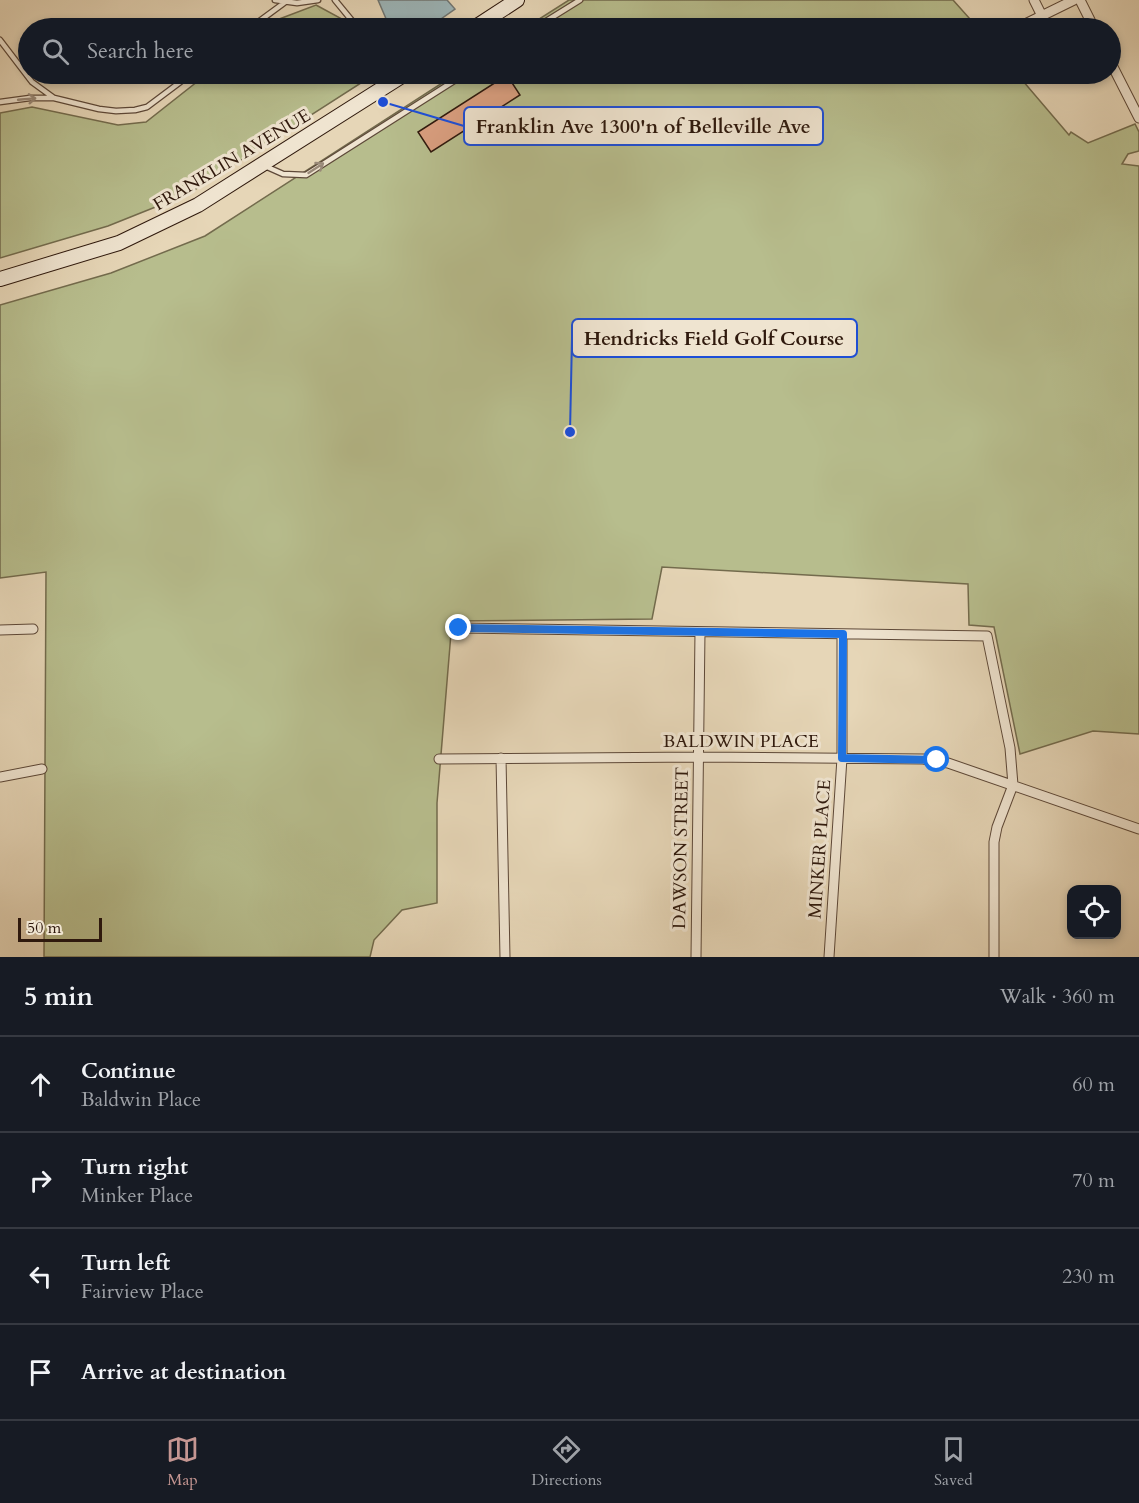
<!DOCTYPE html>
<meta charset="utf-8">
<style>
:root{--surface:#171b24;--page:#242831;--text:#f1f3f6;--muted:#9ea1a6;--line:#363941;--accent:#c59692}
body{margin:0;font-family:Cardo,serif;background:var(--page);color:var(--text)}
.controls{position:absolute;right:18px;bottom:18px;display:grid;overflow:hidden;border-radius:12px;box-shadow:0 3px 9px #0003}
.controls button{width:54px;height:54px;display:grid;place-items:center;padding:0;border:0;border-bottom:2px solid var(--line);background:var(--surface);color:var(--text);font:30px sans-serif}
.scale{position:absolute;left:18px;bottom:15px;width:84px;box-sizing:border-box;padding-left:6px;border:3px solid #2f190d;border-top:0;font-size:16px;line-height:21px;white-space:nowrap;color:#2f190d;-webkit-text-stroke:4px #efe4d0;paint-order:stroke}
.stop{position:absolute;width:18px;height:18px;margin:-14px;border:4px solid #1a73e8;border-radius:50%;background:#fff}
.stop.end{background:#1a73e8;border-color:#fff;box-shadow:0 2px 6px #0008}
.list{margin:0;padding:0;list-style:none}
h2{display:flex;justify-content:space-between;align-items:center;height:78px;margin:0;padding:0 24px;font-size:26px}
h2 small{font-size:20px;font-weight:400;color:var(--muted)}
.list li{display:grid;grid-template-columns:39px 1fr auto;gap:18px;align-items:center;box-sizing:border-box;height:96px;padding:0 24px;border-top:2px solid var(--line)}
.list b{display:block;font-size:22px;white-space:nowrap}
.list p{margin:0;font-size:20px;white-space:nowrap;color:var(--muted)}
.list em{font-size:20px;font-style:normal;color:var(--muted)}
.icon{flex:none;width:33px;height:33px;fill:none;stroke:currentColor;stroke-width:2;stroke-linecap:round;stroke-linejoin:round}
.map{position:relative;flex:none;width:1139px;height:957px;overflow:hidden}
.search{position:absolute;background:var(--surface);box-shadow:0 3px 9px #0003;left:18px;right:18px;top:18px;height:66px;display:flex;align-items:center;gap:15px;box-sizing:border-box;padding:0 21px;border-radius:33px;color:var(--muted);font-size:22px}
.sheet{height:462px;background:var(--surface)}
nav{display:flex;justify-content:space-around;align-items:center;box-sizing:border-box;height:84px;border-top:2px solid var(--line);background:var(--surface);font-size:16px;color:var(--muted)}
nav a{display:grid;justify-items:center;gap:3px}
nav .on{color:var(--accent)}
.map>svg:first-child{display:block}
.green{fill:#b7bd8d;stroke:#736b4d;stroke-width:1.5}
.water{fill:#9cb6ba;stroke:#707775;stroke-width:1.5}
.building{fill:#d99e7f;stroke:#2f190d;stroke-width:1.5}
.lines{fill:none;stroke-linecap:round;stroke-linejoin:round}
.service-casing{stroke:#5d4838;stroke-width:7}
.minor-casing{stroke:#5d4838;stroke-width:11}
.secondary-casing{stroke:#2f190d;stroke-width:16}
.service{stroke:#efe4d0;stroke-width:4.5}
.minor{stroke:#efe4d0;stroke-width:9}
.secondary{stroke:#efe4d0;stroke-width:14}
.oneway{stroke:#998978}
.route{stroke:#1a73e8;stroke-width:8}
.labels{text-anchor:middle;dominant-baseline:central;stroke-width:6;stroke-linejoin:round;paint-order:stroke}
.street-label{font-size:18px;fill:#2f190d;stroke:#efe4d0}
.leader{fill:none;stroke:#1d4ed8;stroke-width:2}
.callout-dot{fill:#1d4ed8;stroke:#efe4d0;stroke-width:2}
.callout{fill:#efe4d0;stroke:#1d4ed8;stroke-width:2}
.callout-label{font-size:20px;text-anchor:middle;font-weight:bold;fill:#2f190d}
</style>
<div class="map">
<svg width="1139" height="957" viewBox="0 0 1139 957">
<rect width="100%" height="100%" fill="#e6d6b7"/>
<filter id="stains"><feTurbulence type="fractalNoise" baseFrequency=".00333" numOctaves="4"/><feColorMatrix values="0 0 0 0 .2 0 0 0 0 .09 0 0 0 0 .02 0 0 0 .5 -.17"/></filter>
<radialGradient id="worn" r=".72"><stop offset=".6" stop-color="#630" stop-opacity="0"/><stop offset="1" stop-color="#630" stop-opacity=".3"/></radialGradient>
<!-- green -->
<path class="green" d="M569,0H953L978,28H525Z
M316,5L342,19L349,28H264L274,21Z
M207,74H375L188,194L108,226L0,258V113L32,107L118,125L146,122Z
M456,74H1017L1069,135L1071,132L1088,143L1135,124L1139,132V151L1128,154L1122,164L1139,166V734L1093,731L1020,754L994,627L969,625L968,584L662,567L652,619L452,621L437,803V903L402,910L374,940L370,957H44L46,572L0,578V305L111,273L205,236Z"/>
<!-- water -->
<path class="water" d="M378,0H447L455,9L428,28H390Z"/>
<!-- building -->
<path class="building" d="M507,75L520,95L431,152L418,132Z"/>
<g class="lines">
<!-- service casing -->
<g class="service-casing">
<path id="service" d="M275,0L297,3L318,0
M335,0L358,28
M250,28L284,3
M535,28L580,0
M0,40L32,82L54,98L99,109L116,111L135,110L147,107L191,74
M0,102L30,98H54
M265,166L283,174L306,175L465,74"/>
</g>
<!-- minor casing -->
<g class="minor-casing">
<path id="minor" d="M1034,0L1042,16
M1080,0L1094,28
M1017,28L1074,0
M1110,61L1139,118
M459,628L987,636L1010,748L1013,785L997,827L994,842V957
M0,630L33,629
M501,758L505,957
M439,759L699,757L923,759L948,763L1139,829
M0,777L42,769
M696,957L700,632
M829,957L842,758V634"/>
</g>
<!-- secondary casing -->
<g class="secondary-casing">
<path id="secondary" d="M474,28L517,0
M0,279L119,243L198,205L405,74"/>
</g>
<!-- service -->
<use href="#service" class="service"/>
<!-- minor -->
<use href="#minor" class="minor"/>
<!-- secondary -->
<use href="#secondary" class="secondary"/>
</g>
<!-- one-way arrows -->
<defs><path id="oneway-shaft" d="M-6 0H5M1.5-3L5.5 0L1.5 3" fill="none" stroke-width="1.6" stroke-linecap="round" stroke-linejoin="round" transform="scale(1.5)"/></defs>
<g class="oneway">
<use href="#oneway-shaft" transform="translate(27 99) rotate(-5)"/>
<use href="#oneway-shaft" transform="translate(316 168) rotate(-33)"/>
</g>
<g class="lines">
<!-- route -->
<path class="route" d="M459,628L843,634L842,758L937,760"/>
</g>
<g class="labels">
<!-- street labels -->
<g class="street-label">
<text transform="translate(232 160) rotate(-31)">FRANKLIN AVENUE</text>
<text x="741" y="741">BALDWIN PLACE</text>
<text transform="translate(681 848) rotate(-89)">DAWSON STREET</text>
<text transform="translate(820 849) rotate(-86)">MINKER PLACE</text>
</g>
</g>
<!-- callouts -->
<path class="leader" d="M383 102L464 126M570 432L572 338"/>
<g class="callout-dot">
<circle cx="383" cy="102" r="6"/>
<circle cx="570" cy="432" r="6"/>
</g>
<g class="callout">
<rect x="464" y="107" width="359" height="38" rx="6"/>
<rect x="572" y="319" width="285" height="38" rx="6"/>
</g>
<g class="callout-label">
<text x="643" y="133">Franklin Ave 1300'n of Belleville Ave</text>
<text x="714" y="345">Hendricks Field Golf Course</text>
</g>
<rect width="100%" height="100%" filter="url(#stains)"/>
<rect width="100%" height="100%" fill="url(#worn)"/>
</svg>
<div class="controls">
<button><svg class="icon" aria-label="locate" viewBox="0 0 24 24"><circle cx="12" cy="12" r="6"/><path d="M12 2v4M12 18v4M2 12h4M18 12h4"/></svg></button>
</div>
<div class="scale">50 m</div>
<div class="stop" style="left:937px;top:760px"></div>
<div class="stop end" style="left:459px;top:628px"></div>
<div class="search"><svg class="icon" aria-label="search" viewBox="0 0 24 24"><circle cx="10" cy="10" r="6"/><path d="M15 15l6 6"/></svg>Search here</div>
</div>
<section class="sheet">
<h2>5 min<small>Walk · 360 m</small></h2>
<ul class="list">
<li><svg class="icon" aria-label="ahead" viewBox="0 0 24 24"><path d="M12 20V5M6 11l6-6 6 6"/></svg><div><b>Continue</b><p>Baldwin Place</p></div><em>60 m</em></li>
<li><svg class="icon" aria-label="right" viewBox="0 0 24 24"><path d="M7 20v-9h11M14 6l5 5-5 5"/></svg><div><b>Turn right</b><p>Minker Place</p></div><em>70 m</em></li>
<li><svg class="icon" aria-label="left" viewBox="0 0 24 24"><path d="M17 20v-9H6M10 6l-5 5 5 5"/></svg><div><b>Turn left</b><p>Fairview Place</p></div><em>230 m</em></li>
<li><svg class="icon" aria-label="arrive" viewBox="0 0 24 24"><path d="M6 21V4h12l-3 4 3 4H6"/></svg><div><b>Arrive at destination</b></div></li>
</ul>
</section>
<nav>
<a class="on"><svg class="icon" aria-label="map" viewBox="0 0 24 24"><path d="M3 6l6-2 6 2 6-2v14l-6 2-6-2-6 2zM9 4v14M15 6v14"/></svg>Map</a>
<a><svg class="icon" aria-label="directions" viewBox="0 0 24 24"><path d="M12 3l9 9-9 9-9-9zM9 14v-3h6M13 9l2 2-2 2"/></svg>Directions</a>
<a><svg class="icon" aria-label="saved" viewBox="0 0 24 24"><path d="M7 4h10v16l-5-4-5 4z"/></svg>Saved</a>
</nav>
